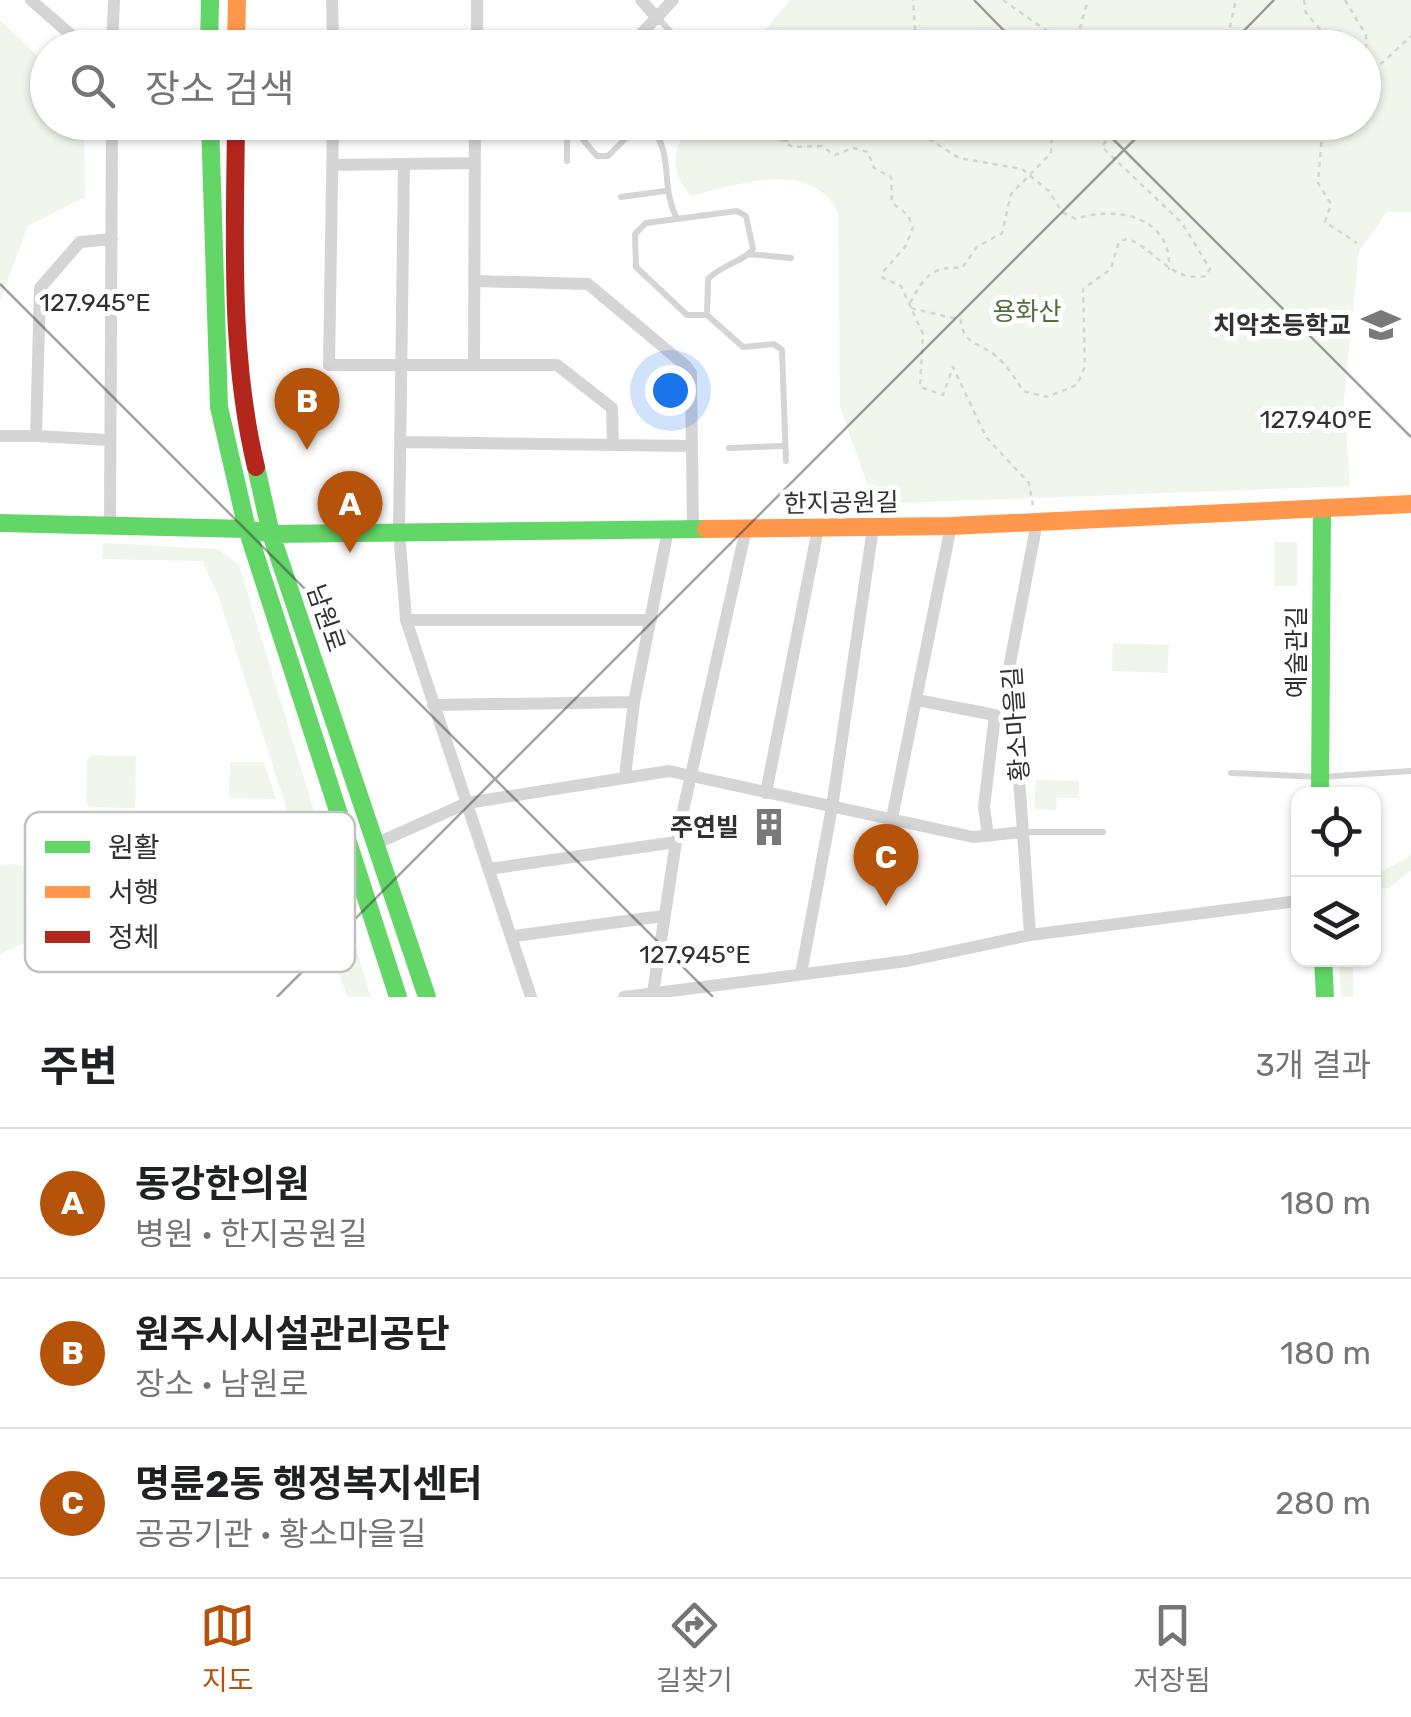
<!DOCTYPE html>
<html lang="ko">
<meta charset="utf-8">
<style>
:root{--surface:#fff;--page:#f2f2f2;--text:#202124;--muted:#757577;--line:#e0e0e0;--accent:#b45309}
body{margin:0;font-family:Rubik,"Noto Sans KR",sans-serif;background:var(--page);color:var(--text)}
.controls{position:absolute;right:30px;bottom:30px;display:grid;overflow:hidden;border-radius:20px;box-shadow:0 2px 8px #0004}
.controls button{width:90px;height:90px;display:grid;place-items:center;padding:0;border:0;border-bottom:2px solid var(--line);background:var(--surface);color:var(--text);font:50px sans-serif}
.you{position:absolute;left:670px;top:390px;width:35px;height:35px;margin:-25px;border:8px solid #fff;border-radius:50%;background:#1a73e8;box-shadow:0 0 0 15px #1a73e833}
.badge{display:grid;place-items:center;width:65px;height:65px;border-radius:50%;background:var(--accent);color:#fff;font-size:32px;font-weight:700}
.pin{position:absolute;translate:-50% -82px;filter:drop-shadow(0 2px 5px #0008)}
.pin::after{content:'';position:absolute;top:52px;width:35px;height:30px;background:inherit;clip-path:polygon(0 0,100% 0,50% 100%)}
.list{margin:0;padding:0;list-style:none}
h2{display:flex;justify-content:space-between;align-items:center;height:130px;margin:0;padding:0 40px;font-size:42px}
h2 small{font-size:32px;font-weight:400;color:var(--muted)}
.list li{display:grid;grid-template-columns:65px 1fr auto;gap:30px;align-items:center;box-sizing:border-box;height:150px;padding:0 40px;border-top:2px solid var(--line)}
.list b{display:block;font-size:38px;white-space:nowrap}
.list p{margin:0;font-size:32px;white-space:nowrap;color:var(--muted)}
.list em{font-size:32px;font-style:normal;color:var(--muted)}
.icon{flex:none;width:55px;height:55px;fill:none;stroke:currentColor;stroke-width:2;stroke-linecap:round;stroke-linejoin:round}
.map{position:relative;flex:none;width:1411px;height:997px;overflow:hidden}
.search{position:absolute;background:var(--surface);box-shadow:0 2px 8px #0004;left:30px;right:30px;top:30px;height:110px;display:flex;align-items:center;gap:25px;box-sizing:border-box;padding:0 35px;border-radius:55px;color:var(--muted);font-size:38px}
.sheet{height:580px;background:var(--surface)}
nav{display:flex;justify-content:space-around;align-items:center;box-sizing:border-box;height:140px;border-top:2px solid var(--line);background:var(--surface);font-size:28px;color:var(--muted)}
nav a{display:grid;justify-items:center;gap:5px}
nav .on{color:var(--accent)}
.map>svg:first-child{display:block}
.green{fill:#f1f6ed}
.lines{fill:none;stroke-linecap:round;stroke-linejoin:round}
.path{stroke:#d5d5d5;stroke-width:2.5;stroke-dasharray:5 5;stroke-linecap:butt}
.lane{stroke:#d5d5d5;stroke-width:6}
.street{stroke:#d5d5d5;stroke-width:12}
.fast{stroke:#63d668;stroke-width:18}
.slow{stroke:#ff974d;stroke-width:18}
.jam{stroke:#b3261e;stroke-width:18}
.ticks{fill:none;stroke:#313131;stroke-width:2.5;stroke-opacity:0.45}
.labels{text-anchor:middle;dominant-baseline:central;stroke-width:10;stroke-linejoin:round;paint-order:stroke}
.park-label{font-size:25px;fill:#50703b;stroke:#fff}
.poi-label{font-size:25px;font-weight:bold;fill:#313131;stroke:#fff;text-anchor:end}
.street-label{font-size:25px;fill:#313131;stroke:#fff}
.key{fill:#fff;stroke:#c1c1c1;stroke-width:2.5}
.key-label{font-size:28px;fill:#313131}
.ticks-label{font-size:25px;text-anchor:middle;fill:#313131;stroke:#fff;stroke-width:10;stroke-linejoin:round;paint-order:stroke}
</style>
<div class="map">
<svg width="1411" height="997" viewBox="0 0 1411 997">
<rect width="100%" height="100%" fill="#fff"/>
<!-- green -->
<path class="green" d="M790,0H1411V212H1387L1359,251L1344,400L1350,486L874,504L840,407L838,213C812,157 738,185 691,196C668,169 672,149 692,122H1364V48L751,47Z
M0,20L47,65L48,122L84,123L85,197L28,226L0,301Z
M1274,542H1297V586H1274Z
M103,543L218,549L239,565L371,997H347L218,595L202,561L102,559Z
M1113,643L1169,645L1167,673L1112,671Z
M92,755L136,756L135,808L90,807L86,802L87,760Z
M230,762H264L276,799L229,798Z
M1036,780L1079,781V798H1057L1056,810L1034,809Z
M1411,855V870L1389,888L1374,889V876Z
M11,864L33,868L44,893L31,940L0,954V866Z
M1339,960H1353V997H1341Z"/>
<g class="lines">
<!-- path -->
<path class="path" d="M1003,0L1071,48
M1304,0L1306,13L1336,48
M1345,0L1366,35V55L1373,65L1382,63L1411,36
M1208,47L1229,31L1236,0
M890,48L915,29L913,0
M1074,48L1088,0
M1149,48L1155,39L1205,48
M797,122L770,134L793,147L821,146L835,155L853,148L868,152L874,168L891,177L892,203L908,215L913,228L905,247L882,273L883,278L901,286L923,334L920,387L943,395L953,367L986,437L1029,483L1033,506
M1323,122L1318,183L1331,204L1325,222L1357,243
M784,141L842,130L907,125L959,158L1022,169L1049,191L1062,212L1076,219C1117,205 1173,217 1169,270
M910,303C924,277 931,266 962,268L977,247L1002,233L1011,194L1051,153L1053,122
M911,308L961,320C963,343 976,342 992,353C1006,363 1014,377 1023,391L1047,397L1077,385L1085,366L1083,289L1111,269L1119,241L1128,239C1158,251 1171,283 1206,276L1210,269L1182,223L1102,147L1119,122"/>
<!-- lane -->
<path class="lane" d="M659,19L685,48
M597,122L583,140L597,156H608L642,122
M648,122C676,156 659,180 676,217
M515,130L593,125
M567,161V126
M621,197L665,191
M749,254L791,258
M707,315H687L636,267L635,234L646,223L737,211L746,216L753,249C743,262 723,264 708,279L707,315L743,347L774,344L782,350L786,461
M729,448L785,446
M1231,773L1320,777L1411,771
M1024,832H1103"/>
<!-- street -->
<path class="street" d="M31,0L86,48
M332,0L333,48
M641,0L658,19
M112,48L114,0
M477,48V0
M628,48L673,0
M333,122L329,365H557L612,408L613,445
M333,165L474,163
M404,166L399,531L406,620L531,997
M476,281L588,284L686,366L691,373L693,530
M474,362L475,122
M0,436H36
M109,440L36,436L40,288L80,242L112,239
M403,442L692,446
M110,525L112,122
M406,620H651
M917,700L995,715L984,807L988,836
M433,705L634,702
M625,776L634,702L668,530
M766,793L818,529
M891,823L951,526
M1023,832L1030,935
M375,844L467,803L669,771L973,837L1023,832L1010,663L1037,522
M489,869L676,842
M514,936L663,916
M801,974L832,807L873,528
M653,993L676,842L746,529
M624,997L907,961L1030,935L1298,901"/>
<!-- fast -->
<path class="fast" d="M209,48L210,0
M210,122L219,407L247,529L398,997
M256,467L271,534L427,997
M0,523L247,529L271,534L706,529
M1320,794L1322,509
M1323,959L1325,997"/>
<!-- slow -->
<path class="slow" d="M236,48L237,0
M706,529L951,526L1411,504"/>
<!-- jam -->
<path class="jam" d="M236,122C235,237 229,354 256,467"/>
</g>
<!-- ticks -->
<path class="ticks" d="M974,0L1021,48M1227,48L1274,0M1096,122L1411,437M0,284L713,997M277,997L1152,122"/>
<!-- icons -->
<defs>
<g id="school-bare" transform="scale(3)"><path d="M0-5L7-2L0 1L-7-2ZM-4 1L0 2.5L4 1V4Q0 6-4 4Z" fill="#797979" stroke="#fff" stroke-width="2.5" paint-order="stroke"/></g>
<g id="building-bare" transform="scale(3)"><path d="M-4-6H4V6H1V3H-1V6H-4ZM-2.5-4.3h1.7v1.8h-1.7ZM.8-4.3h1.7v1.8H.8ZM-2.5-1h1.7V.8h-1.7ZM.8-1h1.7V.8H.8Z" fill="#797979" stroke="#fff" stroke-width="2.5" paint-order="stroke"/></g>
</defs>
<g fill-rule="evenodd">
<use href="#school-bare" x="1381" y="325"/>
<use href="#building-bare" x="769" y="827"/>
</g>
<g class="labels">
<!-- park labels -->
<g class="park-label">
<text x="1027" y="311">용화산</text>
</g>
<!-- poi labels -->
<g class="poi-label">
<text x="1351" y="325">치악초등학교</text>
<text x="739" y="827">주연빌</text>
</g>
<!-- street labels -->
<g class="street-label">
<text transform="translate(841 503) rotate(-1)">한지공원길</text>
<text transform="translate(326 618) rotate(71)">남원로</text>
<text transform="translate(1296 652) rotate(-90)">예술관길</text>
<text transform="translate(1016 724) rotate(-94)">황소마을길</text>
</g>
</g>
<!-- legend -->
<rect x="25" y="812" width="330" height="160" rx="15" class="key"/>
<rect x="45" y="841" width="45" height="12" fill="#63d668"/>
<rect x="45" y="886" width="45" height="12" fill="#ff974d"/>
<rect x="45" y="931" width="45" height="12" fill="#b3261e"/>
<g class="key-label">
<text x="108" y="857">원활</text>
<text x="108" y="902">서행</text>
<text x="108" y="947">정체</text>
</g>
<g class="ticks-label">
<text x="95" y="311">127.945°E</text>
<text x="1316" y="428">127.940°E</text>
<text x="695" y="963">127.945°E</text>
</g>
</svg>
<div class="controls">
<button><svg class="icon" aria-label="locate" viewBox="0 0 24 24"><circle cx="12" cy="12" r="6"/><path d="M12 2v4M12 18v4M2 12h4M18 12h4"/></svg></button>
<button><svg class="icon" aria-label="layers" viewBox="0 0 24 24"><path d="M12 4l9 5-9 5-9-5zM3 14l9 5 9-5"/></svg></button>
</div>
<div class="you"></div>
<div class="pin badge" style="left:350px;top:553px">A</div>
<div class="pin badge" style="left:307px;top:450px">B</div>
<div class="pin badge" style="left:886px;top:906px">C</div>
<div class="search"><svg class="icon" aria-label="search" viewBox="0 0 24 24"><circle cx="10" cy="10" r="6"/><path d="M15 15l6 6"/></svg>장소 검색</div>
</div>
<section class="sheet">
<h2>주변<small>3개 결과</small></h2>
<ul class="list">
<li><span class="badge">A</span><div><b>동강한의원</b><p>병원 · 한지공원길</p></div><em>180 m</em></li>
<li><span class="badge">B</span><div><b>원주시시설관리공단</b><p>장소 · 남원로</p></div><em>180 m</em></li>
<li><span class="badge">C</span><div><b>명륜2동 행정복지센터</b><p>공공기관 · 황소마을길</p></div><em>280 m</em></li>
</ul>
</section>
<nav>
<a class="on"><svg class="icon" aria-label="map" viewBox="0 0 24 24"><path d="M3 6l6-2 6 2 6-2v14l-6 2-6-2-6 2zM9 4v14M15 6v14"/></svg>지도</a>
<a><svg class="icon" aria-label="directions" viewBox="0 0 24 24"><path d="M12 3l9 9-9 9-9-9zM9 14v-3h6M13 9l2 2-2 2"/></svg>길찾기</a>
<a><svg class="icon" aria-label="saved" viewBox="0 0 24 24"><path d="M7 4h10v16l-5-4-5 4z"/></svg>저장됨</a>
</nav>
